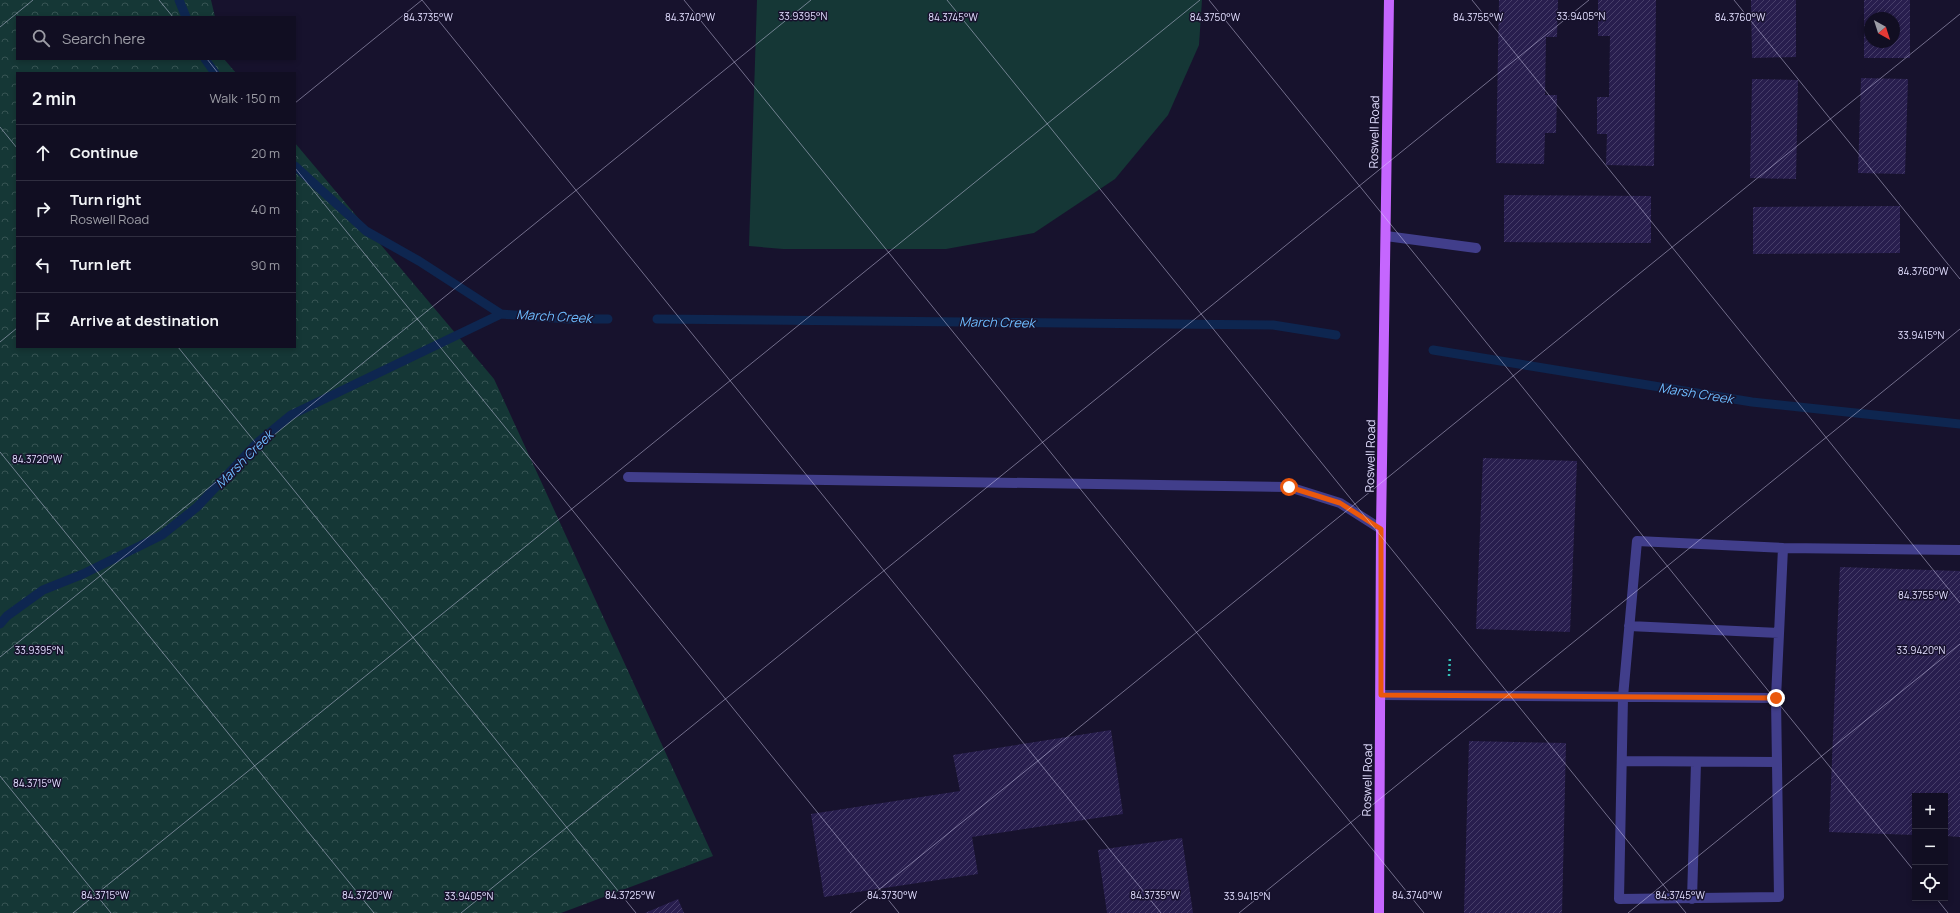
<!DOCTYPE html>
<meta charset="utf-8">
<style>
:root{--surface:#110e22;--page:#1a172a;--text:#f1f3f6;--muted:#9c9ca5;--line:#302e40}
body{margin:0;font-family:Manrope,sans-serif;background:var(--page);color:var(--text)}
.controls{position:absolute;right:12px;bottom:12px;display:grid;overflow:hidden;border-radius:0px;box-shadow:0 2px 6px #0003}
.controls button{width:36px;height:36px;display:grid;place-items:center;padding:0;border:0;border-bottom:1px solid var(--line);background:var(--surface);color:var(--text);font:20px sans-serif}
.compass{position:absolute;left:1864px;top:12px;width:36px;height:36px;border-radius:50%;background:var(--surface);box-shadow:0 2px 6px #0003;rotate:141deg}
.stop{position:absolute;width:12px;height:12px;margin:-9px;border:3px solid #ea580c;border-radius:50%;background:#fff}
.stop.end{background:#ea580c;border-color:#fff;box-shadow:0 1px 4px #0008}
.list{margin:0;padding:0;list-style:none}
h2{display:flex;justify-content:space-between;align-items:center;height:52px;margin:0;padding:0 16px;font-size:17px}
h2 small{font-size:13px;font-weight:400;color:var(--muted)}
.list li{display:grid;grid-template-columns:26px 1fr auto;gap:12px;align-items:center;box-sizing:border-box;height:56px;padding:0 16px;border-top:1px solid var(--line)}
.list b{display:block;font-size:15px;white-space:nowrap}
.list p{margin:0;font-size:13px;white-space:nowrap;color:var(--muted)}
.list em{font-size:13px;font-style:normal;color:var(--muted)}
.icon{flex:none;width:22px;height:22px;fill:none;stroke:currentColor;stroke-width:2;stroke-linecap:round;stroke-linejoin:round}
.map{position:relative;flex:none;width:1960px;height:913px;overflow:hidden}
.search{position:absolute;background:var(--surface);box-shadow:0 2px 6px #0003;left:16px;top:16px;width:280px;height:44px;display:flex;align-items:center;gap:10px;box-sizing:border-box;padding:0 14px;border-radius:0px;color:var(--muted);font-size:15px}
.panel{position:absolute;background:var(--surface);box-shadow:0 2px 6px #0003;left:16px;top:72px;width:280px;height:276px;border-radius:0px}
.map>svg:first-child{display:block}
.forest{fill:url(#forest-crowns)}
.pitch{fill:#153736}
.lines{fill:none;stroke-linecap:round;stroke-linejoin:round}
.stream{stroke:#0e2650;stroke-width:9}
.building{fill:url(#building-hatch);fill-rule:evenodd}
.path{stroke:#32bfb7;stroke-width:2.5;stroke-dasharray:2 3;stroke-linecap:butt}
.lane{stroke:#413e8b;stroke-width:10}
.primary{stroke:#c566fe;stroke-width:10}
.route{stroke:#ea580c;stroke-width:5}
.ticks{fill:none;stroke:#e2deff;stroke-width:1;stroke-opacity:0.45}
.labels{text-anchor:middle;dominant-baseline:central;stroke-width:3;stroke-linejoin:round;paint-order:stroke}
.street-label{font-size:12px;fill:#e2deff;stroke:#17122d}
.water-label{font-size:13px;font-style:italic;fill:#6dbbfe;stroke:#17122d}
.ticks-label{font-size:10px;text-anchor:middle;fill:#e2deff;stroke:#17122d;stroke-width:3;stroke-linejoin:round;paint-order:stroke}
</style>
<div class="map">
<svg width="1960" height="913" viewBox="0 0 1960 913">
<defs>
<pattern id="forest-crowns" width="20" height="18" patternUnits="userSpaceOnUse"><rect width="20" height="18" fill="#153736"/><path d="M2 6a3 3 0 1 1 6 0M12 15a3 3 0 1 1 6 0" fill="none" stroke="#375454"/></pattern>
<pattern id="building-hatch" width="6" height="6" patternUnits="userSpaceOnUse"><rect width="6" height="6" fill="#281e4e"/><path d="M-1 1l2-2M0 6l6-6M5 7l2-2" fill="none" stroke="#473e69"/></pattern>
</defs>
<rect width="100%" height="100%" fill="#17122d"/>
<!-- forest -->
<path class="forest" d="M0,0H211L215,17H17V59H224L236,73H17V347H295V143L494,379L713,856L561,913H0Z"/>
<!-- pitch -->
<path class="pitch" d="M757,0H1202L1199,45L1168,115L1115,179L1034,233L946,249H783L749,246Z"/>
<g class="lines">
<!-- stream -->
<path class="stream" d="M179,0L186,17
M205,59L215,73
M295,166L366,231L419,261L501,314L568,319H608
M657,319L1273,325L1336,335
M1433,350L1752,402L1960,424
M0,624L7,616L43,590L83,574L162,535L197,507L257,443L291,415L501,314"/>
</g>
<!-- building -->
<path class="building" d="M1499,0H1558L1557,37H1546L1545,95H1557L1556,133H1545L1544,164L1496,163Z
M1598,0H1656L1654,166L1606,165L1607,134H1597V97H1609L1610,36H1598Z
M1751,0H1796V57L1752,58Z
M1864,0H1910V58H1864ZM1870,18H1894V42H1870Z
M1861,78L1908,79L1905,174L1858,173Z
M1752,79L1798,80L1796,179L1750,178Z
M1504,195L1651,196V243L1504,242Z
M1900,206V253L1753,254V207Z
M1483,458L1577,461L1570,632L1476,629Z
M1840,567L1960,571V837L1945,836V796H1915V835L1829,832Z
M1111,730L1123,814L972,837L978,874L824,897L811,814L960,791L953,755Z
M1469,741L1566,743L1562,913H1464Z
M1182,838L1193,913H1107L1098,850Z
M678,899L684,913H645Z"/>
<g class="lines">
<!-- path -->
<path class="path" d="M1449,676L1450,656"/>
<!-- lane -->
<path class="lane" d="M1386,236L1476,248
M628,477L1289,487L1340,503L1381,529
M1637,541L1783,548L1776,698L1779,897L1619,899L1623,697Z
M1783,548L1960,550
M1629,626L1779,633
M1381,695L1776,698
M1622,761L1777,762
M1692,899L1696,762"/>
<!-- primary -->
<path class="primary" d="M1379,913L1381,529L1389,0"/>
</g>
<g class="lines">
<!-- route -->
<path class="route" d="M1289,487L1340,503L1381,529V695L1776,698"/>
</g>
<!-- ticks -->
<path class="ticks" d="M159,0L173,17M422,0L1161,913M684,0L1424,913M947,0L1686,913M1209,0L1915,872M1472,0L1960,603M1734,0L1960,279M0,27L33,0M207,59L218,73M295,103L422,0M0,127L17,148M295,168L899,913M0,342L17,328M178,347L636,913M0,452L374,913M0,657L811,0M0,776L111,913M1936,898L1948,913M73,913L1200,0M461,913L1589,0M850,913L1960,14M1239,913L1960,329M1628,913L1960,644"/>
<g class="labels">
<!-- street labels -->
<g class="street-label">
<text transform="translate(1374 132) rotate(-89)">Roswell Road</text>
<text transform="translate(1370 456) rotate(-89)">Roswell Road</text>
<text transform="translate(1367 780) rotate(-89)">Roswell Road</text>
</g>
<!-- water labels -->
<g class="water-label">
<text transform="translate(554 316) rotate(3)">March Creek</text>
<text transform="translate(997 322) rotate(1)">March Creek</text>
<text transform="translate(1696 393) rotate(9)">Marsh Creek</text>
<text transform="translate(244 459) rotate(-45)">Marsh Creek</text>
</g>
</g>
<g class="ticks-label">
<text x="803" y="20">33.9395°N</text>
<text x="1581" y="20">33.9405°N</text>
<text x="428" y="21">84.3735°W</text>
<text x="690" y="21">84.3740°W</text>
<text x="1478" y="21">84.3755°W</text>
<text x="953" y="21">84.3745°W</text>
<text x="1215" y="21">84.3750°W</text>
<text x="1740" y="21">84.3760°W</text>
<text x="1923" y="275">84.3760°W</text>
<text x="1921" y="339">33.9415°N</text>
<text x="37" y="463">84.3720°W</text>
<text x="1923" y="599">84.3755°W</text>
<text x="1921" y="654">33.9420°N</text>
<text x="39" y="654">33.9395°N</text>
<text x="37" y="787">84.3715°W</text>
<text x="105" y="899">84.3715°W</text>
<text x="367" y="899">84.3720°W</text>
<text x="630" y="899">84.3725°W</text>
<text x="892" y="899">84.3730°W</text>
<text x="1155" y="899">84.3735°W</text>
<text x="1417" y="899">84.3740°W</text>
<text x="1680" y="899">84.3745°W</text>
<text x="469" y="900">33.9405°N</text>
<text x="1247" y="900">33.9415°N</text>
</g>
</svg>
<div class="controls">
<button>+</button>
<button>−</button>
<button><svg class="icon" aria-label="locate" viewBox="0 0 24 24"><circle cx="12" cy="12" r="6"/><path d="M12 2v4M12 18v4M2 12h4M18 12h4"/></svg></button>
</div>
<svg class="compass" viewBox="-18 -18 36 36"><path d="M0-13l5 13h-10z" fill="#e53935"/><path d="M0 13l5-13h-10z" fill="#9c9ca5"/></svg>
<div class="stop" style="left:1289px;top:487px"></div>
<div class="stop end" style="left:1776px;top:698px"></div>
<div class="search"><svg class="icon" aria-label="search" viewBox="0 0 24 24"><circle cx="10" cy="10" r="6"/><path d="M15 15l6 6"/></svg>Search here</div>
<section class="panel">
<h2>2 min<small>Walk · 150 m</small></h2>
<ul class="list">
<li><svg class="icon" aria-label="ahead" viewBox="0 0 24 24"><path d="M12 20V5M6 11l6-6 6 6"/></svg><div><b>Continue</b></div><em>20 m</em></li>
<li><svg class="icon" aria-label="right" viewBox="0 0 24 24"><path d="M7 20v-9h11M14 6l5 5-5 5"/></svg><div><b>Turn right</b><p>Roswell Road</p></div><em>40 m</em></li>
<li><svg class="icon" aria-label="left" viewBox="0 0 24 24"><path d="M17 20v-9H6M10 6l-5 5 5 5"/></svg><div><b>Turn left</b></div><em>90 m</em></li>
<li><svg class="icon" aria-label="arrive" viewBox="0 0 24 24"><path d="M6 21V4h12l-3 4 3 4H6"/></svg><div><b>Arrive at destination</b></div></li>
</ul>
</section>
</div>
